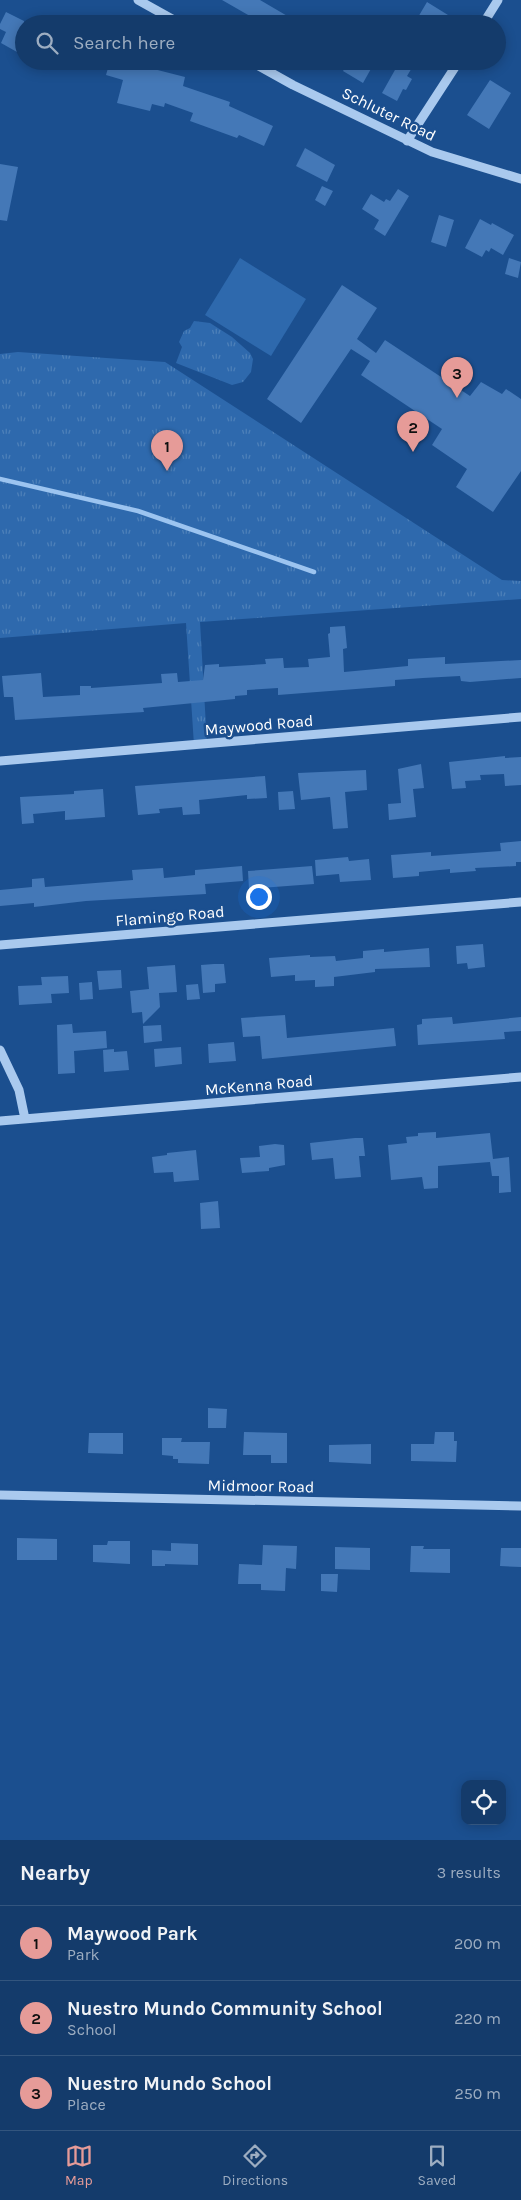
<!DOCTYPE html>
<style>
:root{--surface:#143b6b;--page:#214673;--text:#f1f3f6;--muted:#9dadc1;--line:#33557e;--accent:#e69b98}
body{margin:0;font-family:Karla,sans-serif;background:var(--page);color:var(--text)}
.controls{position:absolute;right:15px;bottom:15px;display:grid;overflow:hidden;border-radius:10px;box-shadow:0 2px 12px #0003}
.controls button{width:45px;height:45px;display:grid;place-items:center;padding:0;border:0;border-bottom:1px solid var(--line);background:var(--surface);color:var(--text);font:25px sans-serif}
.you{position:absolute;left:258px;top:896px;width:18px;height:18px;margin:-12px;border:4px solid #fff;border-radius:50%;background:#1a73e8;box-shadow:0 0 0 8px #1a73e833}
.badge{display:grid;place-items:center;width:32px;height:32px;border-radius:50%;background:var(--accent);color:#111;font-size:16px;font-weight:700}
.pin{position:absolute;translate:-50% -41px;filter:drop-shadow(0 1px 2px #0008)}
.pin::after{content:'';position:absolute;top:26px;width:18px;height:15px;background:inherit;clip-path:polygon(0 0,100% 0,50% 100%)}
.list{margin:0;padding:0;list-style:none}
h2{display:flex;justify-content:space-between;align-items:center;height:65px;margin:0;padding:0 20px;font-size:21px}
h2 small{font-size:16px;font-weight:400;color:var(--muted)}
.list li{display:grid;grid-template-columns:32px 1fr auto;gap:15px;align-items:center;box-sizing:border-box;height:75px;padding:0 20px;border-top:1px solid var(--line)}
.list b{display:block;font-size:19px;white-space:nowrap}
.list p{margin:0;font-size:16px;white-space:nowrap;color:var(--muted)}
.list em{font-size:16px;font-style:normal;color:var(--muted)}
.icon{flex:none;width:28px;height:28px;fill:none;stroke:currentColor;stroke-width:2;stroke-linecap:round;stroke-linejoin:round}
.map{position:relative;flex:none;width:521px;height:1840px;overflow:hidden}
.search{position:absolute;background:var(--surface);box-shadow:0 2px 12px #0003;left:15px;right:15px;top:15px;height:55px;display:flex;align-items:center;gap:12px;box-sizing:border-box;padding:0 18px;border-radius:28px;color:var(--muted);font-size:19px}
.sheet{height:290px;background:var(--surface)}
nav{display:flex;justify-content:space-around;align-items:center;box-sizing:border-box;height:70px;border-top:1px solid var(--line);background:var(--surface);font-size:14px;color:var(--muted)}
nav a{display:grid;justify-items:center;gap:2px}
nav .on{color:var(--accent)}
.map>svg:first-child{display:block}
.grass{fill:#2e69ad}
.park{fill:url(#park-tufts)}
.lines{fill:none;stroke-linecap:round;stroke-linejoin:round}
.stream{stroke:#9cc4f0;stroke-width:4.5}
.building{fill:#4478b7}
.minor{stroke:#a9c9ee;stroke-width:9}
.labels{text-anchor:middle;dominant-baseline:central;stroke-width:5;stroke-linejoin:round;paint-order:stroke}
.street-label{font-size:16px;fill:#fff;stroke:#1b4f8f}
</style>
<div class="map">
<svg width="521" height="1840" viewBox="0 0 521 1840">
<defs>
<pattern id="park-tufts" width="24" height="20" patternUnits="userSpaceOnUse" patternTransform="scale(1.25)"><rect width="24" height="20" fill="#2e69ad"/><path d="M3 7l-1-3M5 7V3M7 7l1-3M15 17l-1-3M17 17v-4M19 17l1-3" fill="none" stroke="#4d80b9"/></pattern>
</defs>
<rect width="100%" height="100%" fill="#1b4f8f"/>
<!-- grass -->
<path class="grass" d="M240,258L306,299L271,356L205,315Z"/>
<!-- park -->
<path class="park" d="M194,321L210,323L232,337L250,353L253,359L251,372L243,382L232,385L176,363L182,347L179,342L184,331L190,328Z
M18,352L165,362L502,580L521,581V599L200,622L207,744L194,745L186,623L0,638V354Z"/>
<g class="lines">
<!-- stream -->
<path class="stream" d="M0,479L138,511L314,572"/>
</g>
<!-- building -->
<path class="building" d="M222,0H260L301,24H264Z
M427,2L448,15L443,24H414Z
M6,12L24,21V51L18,50L17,52L1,43L6,32L0,29V24Z
M110,61H139L138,65L185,77L183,86L230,102L229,106L273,126L264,146L239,135L237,138L190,121L193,113L165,103L164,107L152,104L150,111L117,103L123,80L106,75Z
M349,61H362L372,67L363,83L343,71Z
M400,61H416L407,76L412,79L406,90L403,89L397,101L382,93Z
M490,80L511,93L489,129L467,115Z
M305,148L335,165L327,182L296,166Z
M0,164L18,167L7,221L0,220Z
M322,186L333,191L325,206L315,200Z
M398,189L409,196L385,236L374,229L379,220L362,209L371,194L384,202L386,199L390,201Z
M439,215L454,220L446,247L431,242Z
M480,219L491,225L492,223L514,235L503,255L491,248L489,252L486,250L482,257L465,248Z
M509,258L521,262L518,278L505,274Z
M342,285L377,308L357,339L376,353L385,340L470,396L481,382L502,394L506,389L521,399V471L493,512L456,487L467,469L432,445L442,429L361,375L370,361L351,349L301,423L267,399Z
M345,626L347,648L343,649L344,672L408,666V659L445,657V664L521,660V678L470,682L461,681L460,676L423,678L395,680V686L278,695V688L247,690V695L235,696V699L143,708L144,712L15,720L13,697H4L2,676L41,673L43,697L80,695V686H91V688L162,683L161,674L177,673L178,682L203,680L205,665L219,664V667L266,664L265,659L283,658L284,668L309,667L308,659L330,657L328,634L330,633V627Z
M505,756V758L521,757V785L505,786L504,774L480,775L481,780L465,781L466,788L452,789L449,762Z
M421,764L424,788L413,789L416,817L389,820L388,804L401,803L398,769Z
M366,770L367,790L345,792L348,828L333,829L330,797L301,800L298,773Z
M265,776L267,798L247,799V795L199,800L200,814L183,815L182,807L159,809L160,813L138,815L135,786Z
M103,789L105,817L65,820V811L33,814L34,823L22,824L20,797L74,794V791Z
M293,791L295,809L279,810L278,792Z
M521,841V862H516V866L475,868L476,871L450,873V869L419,872V876L393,878L391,855L431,852V856L501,851L500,843Z
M348,857L349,861L369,859L371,880L340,882L339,874L316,876L315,860Z
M242,866L243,881L205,884L206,894L86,901L34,907V903L0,906V890L32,887V879L44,878L45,887L133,880L132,870L163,868L164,878L195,875V870Z
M312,866L314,884L249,889L248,871Z
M483,944L485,967L468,969L467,963L457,964L456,946Z
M429,948L430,967L375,969V972L334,977V986L315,987V980L295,981V975L271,977L269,958L310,955V957L335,956L336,961L363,958V951L384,949V952Z
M214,964H224L226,983L215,984V992L203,993L201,965Z
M175,965L177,992L159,993L160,1007L143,1024L142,1012L132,1013L130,991L149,989L147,967Z
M121,970L122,988L99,990L97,971Z
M68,976L69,993L51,994L52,1003L19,1005L18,986L42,985L41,977Z
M92,982L93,999L80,1000L79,983Z
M198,984L200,999L187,1000L186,985Z
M285,1015L287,1038L394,1028L396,1046L262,1059L260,1036L243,1037L241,1018Z
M452,1017L453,1024L521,1017V1031L504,1032L505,1039L418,1045L417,1025L422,1024V1019Z
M72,1024L73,1033L106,1031L107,1048L74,1051L75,1073L58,1074L57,1025Z
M161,1025L162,1041L144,1043L143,1026Z
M234,1042L236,1061L209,1063L208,1044Z
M181,1047L182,1064L155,1067L154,1049Z
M114,1049V1052L127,1051L129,1070L104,1072L103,1050Z
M436,1132V1138L490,1133L493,1159L509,1157L511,1192L499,1193V1176H492L490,1162L438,1166V1188L424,1189L422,1177L391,1180L388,1145L407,1143L406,1137L418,1136V1133Z
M355,1138H363L365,1156H359L361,1177L335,1179L333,1158L312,1160L310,1143Z
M275,1144L284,1145L285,1165L269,1168V1171L242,1173L240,1158L260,1157L259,1146Z
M196,1150L199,1180L174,1182L173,1172L154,1173L152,1157L167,1155V1153Z
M218,1201L220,1228L201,1229L200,1203Z
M208,1408L227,1409L226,1428H208Z
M244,1432L287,1433V1463H271V1455H243Z
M435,1432H454V1441H457L456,1462L411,1461V1444H434Z
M89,1433H123V1454L88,1453Z
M162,1438H182L181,1442H210L209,1464L178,1463V1459H173V1456L162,1455Z
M371,1444V1464L329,1462V1445Z
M17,1538L57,1539V1560H17Z
M108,1541H130V1564L93,1562V1545H107Z
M171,1543L198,1544V1565L165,1564V1566H152V1550L171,1551Z
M263,1545L297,1546L296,1569L286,1568L285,1591L261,1590V1584H238L239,1564L262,1565Z
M411,1546H424L423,1549H450V1573L410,1572Z
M335,1547L370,1548V1570L335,1569Z
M501,1548H521V1567L500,1566Z
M321,1574H338L337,1592L321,1591Z"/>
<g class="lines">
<!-- minor -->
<path class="minor" d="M138,0L181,24
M483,24L498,0
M250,61L293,85L432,152L521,179
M407,141L459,61
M0,761L521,717
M0,945L521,902
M0,1050L19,1090L25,1119
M0,1121L521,1077
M0,1495L521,1506"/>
</g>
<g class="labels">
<!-- street labels -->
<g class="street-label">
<text transform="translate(389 114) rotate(26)">Schluter Road</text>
<text transform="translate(259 725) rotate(-5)">Maywood Road</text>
<text transform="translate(170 916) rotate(-5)">Flamingo Road</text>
<text transform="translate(259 1085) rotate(-5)">McKenna Road</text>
<text transform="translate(261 1486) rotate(1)">Midmoor Road</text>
</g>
</g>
</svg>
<div class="controls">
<button><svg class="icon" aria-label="locate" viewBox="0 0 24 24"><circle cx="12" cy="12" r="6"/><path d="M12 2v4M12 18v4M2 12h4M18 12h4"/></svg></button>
</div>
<div class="you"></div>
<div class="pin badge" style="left:167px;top:471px">1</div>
<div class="pin badge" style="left:413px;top:452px">2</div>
<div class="pin badge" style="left:457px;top:398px">3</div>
<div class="search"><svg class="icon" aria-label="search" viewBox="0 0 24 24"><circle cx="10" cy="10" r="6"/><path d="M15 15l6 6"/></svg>Search here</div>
</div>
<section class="sheet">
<h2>Nearby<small>3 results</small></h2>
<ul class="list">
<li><span class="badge">1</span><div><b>Maywood Park</b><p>Park</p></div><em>200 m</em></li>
<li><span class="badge">2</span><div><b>Nuestro Mundo Community School</b><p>School</p></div><em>220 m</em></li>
<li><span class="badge">3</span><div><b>Nuestro Mundo School</b><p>Place</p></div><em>250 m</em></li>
</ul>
</section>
<nav>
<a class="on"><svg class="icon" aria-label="map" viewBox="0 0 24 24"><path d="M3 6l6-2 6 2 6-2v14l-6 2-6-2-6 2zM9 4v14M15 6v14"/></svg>Map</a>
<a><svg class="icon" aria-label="directions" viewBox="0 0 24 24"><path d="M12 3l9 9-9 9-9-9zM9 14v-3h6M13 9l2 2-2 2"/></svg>Directions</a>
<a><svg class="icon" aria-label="saved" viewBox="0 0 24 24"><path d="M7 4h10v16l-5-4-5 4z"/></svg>Saved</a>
</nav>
